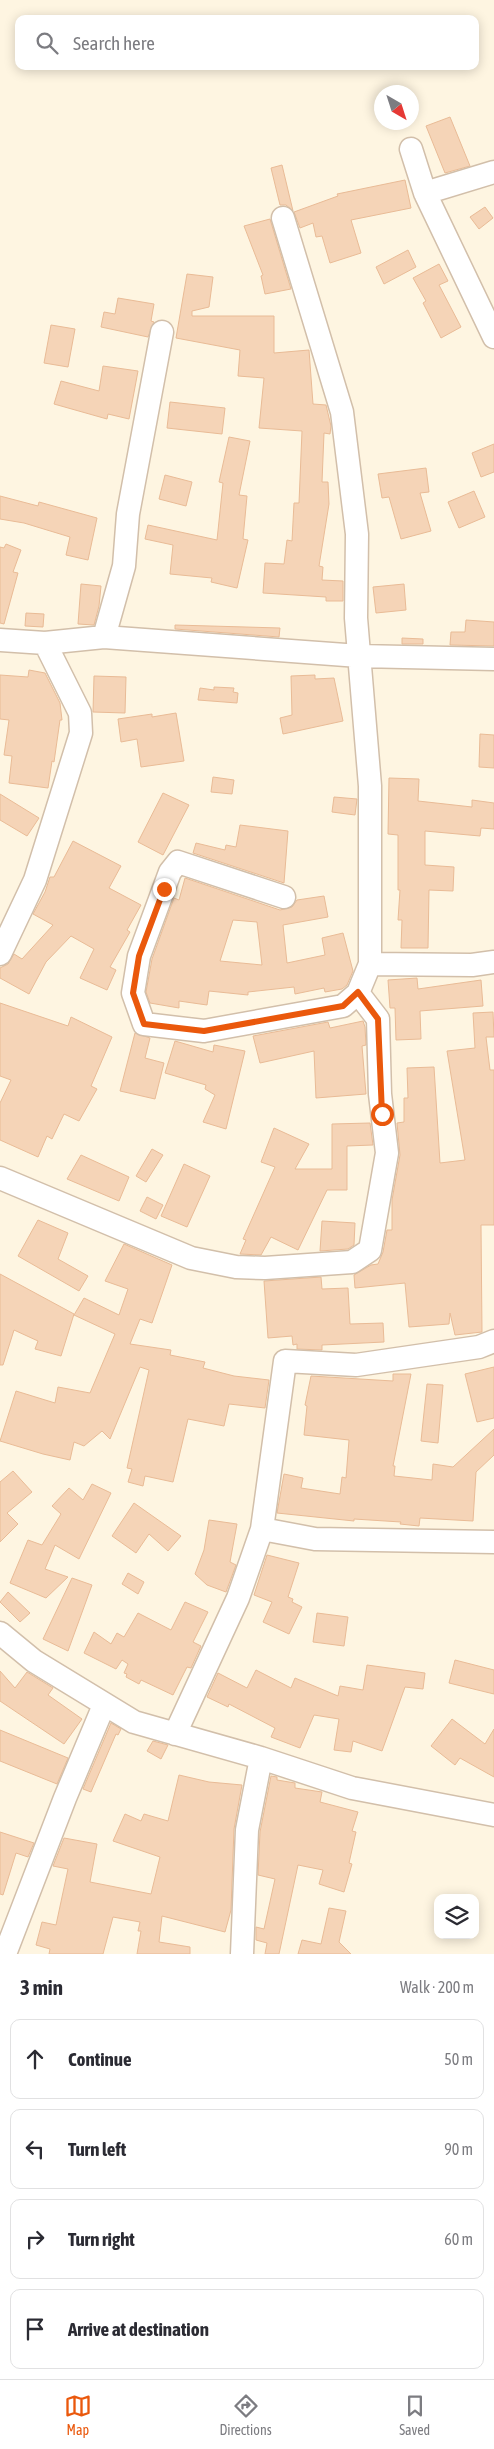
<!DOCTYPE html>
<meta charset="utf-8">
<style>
:root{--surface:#fff;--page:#f2f2f3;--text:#2b2b33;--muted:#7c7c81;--line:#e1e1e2;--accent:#ea580c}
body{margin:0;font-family:"Asap Condensed",sans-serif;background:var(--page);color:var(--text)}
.controls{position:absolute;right:15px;bottom:15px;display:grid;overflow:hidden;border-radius:10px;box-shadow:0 2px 12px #0003}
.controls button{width:45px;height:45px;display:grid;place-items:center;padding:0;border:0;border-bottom:1px solid var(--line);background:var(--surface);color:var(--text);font:25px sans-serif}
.compass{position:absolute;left:374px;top:85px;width:45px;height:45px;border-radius:50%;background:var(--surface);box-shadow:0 2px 12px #0003;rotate:141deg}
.stop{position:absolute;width:15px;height:15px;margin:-11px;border:4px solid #ea580c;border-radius:50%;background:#fff}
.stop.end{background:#ea580c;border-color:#fff;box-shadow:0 1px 5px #0008}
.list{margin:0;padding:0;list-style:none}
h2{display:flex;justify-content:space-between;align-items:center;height:65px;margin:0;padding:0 20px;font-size:21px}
h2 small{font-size:16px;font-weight:400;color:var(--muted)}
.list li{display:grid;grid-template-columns:32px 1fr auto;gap:15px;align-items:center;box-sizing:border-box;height:80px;margin:0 10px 10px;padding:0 10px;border:1px solid var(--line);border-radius:10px}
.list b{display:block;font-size:19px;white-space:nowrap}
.list em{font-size:16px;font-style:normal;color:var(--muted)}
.icon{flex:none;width:28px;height:28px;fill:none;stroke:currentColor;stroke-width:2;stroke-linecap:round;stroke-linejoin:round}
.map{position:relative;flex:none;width:494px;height:1954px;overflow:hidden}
.search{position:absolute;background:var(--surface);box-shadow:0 2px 12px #0003;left:15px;right:15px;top:15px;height:55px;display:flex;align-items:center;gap:12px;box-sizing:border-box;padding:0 18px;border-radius:10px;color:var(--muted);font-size:19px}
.sheet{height:425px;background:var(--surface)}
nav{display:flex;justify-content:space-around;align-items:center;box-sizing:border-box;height:70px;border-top:1px solid var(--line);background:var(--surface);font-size:14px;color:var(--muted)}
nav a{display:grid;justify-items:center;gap:2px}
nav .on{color:var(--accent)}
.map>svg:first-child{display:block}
.building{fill:#f5d4b7;stroke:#e9bb96;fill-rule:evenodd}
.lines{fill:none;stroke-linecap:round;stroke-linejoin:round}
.minor-casing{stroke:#d2bfaa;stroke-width:25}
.minor{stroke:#fff;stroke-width:22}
.route{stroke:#ea580c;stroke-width:6}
</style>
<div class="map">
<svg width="494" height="1954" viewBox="0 0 494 1954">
<rect width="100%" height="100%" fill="#fef5e1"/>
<!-- building -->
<path class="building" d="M450,117L470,166L445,173L426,126Z
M282,165L293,211L286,205H280L271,168Z
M405,180L411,208L351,220L361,253L330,263L322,236L316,237L313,223L300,228L294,212L338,196L337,194Z
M485,207L493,218L479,229L470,217Z
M270,219L291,289L265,294L261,276L263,275L244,226Z
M408,250L416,267L384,284L376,267Z
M439,264L448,281L439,285L461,327L441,338L423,303L426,301L413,278Z
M187,274L213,277L209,307L192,311V316H274V353L309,350L313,404L326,405L331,426L330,434L324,433L322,482H328L329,504L319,566L323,567L322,580L343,581V601H326V597L263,593L265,563L284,564L287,540L292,541L294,503H299L302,431L259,428L264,378L238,376L240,350L176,338Z
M118,298L154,304L151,321L154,322L148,337L101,327L104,312L115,314Z
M51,325L75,329L68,367L44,363Z
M103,366L138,371L129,419L108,414L107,419L54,404L61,381L99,391Z
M170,402L225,408L222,434L167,428Z
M229,437L250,441L239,495L247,496L243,539L248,540L237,588L211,582L212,578L170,574L173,545L145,539L148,525L217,540L223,483L219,482Z
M494,444V472L481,477L472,453Z
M426,468L429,492L420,493L431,531L401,539L389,497L382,498L378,474Z
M165,475L192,482L186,506L159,499Z
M474,491L485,517L459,528L448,502Z
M0,496L38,506L39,502L97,518L88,560L66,555L70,537L24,523L0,519Z
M6,544L21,550L13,572L18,573L4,624L0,623V547L4,548Z
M81,584L101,586L99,606L94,625L78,624Z
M404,584L406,610L376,613L373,587Z
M26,613L44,614L43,627L25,626Z
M466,620L494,622V646L450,645L451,632H465Z
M175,625L280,628L279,637L175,629Z
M402,638L423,639V644H402Z
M29,670L45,673L60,703L62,720H60L54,762L52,761L48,788L9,783L12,756L4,755L9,720L0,719V675L28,677Z
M315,675V679L334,678L343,721L283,734L280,718L292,715L291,676Z
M94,676L126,677L125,713L93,712Z
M214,687L234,688L233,692L238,693L237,703L198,700L200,688L214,690Z
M176,713L184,761L141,767L137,739L121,742L118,719L152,714V717Z
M480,734L494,735V768L479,767Z
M213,777L234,780L232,794L211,792Z
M389,778L419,779L418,801L472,807V800L494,803V829L481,828L480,836L425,831V865L454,867L453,891L429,890L428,948H401L402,920H398L400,890H398V835L388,834Z
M163,793L189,805L163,855L138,842Z
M0,794L39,818L27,836L0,820Z
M334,797L357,799L355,815L332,812Z
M240,825L288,831L284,883L193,853L196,843L225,850L226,845L236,847Z
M73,841L121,866L109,888L141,905L127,930L130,932L110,967L116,970L107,990L80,978L94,949L71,936L46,962L29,994L0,978V968L8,964L14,954L22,959L53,925L33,914L45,892L50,877H54Z
M185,878L280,910L292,907L297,900L324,896L328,917L283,925L287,963L325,955L322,938L343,933L353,971L347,985L342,989L325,992L324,988L295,994L294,987L248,992V995L209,991L207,1005L179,1001V1008L150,1003L146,992L152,959L174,898L179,900ZM233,920L257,922L262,965L220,961Z
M417,978L418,989L481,980L483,1006L420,1011L421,1039L396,1040L395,1008H390L388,980Z
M0,1003L68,1026L71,1017L112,1037L91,1086L97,1089L79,1121L64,1114L52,1139L47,1136L38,1157L0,1140V1103L11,1080L0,1076Z
M493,1012L494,1037H486L490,1070H494V1225H481L482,1332L455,1335L450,1313L449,1324L409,1327L405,1283L355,1288L354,1275L371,1265L378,1264L383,1252L387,1230H392V1200L400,1155L397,1123L404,1122V1098H408L407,1068L434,1067L440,1163L465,1160L447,1051L475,1048L473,1013Z
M363,1021L365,1027L366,1045L362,1046L366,1094L316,1098L314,1051L260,1063L253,1036L328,1022L330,1028Z
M135,1033L150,1038L145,1058L164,1063L155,1099L120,1091Z
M175,1041L213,1052L214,1045L245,1051L226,1129L203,1122L215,1095L205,1089L206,1085L165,1073Z
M370,1123L373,1145L347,1146V1190H327L298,1250L271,1237L261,1255L240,1254L246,1240L243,1239L275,1167L261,1162L274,1128L309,1144L295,1169H332V1124Z
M152,1149L163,1155L146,1182L136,1176Z
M81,1155L129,1177L119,1201L67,1179Z
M184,1164L210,1176L187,1227L161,1216Z
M147,1197L163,1205L156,1219L140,1211Z
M38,1220L68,1233L58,1259L88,1276L79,1291L18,1256Z
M322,1221L355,1223L354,1245L348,1249L320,1251Z
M124,1244L172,1265L152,1323L140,1319L130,1344L171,1350L170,1355L205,1362L203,1368L234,1376L269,1380L265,1408L229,1404L224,1426L188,1419L173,1482L145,1476L143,1486L128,1482L132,1469L127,1468L149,1370L140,1367L110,1439L102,1431L84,1446L74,1442L70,1460L43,1454L0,1441L16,1391L55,1403L58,1387L90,1393L115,1334L74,1315L84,1298L119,1315L128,1289L105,1281Z
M0,1274L74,1314L61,1356L35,1349L38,1341L14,1330L3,1365H0Z
M321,1277L322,1289L348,1288L350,1324L383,1323L384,1342L322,1345V1350L297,1349V1344L293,1345L292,1336L268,1338L264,1281Z
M494,1367V1418L477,1422L465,1374Z
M393,1374H411L393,1466H395L394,1476L432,1480L433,1464L453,1467L494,1429V1455L476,1472L473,1521L420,1518L419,1526L400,1524L401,1522L354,1519V1521L277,1513L284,1474L303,1478L301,1488L340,1494L342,1477L346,1478L349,1440L304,1435L307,1406L305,1405L311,1376L393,1381Z
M427,1384L443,1385L438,1443L421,1441Z
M13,1471L32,1492L7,1513L18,1524L0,1542V1482Z
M92,1484L111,1493L79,1559L55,1545L45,1569L68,1577L46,1598L10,1583L28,1540L42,1545L61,1514L52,1506L69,1488L83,1500Z
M134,1503L181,1536L168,1551L149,1534L136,1553L112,1536Z
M209,1520L237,1524L230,1562L236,1565L226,1592L207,1585L195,1574L204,1550Z
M267,1555L299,1563L288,1597L293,1599L292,1602L302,1607L289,1634L263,1622L272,1602L254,1595Z
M128,1573L144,1582L138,1594L122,1584Z
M72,1578L92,1585L68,1651L43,1639Z
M8,1592L30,1613L20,1622L0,1602Z
M185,1602L208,1612L193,1642L201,1646L191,1668L187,1667L173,1695L141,1680L139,1684L126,1677L127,1674L124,1673L128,1664L122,1660L116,1669L84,1653L94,1632L111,1644L117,1633L124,1637L138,1613L171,1630Z
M317,1613L348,1617L344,1646L313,1642Z
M455,1660L494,1670V1694L449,1683Z
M367,1665L425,1673L423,1689L405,1687L382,1751L353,1741L351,1752L334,1750L339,1719L314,1715L300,1748L271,1737L275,1728L229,1704L228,1707L207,1697L218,1673L247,1688L256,1670L291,1688L295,1678L338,1696L340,1686L363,1690Z
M0,1671L15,1688L27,1672L53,1688L48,1695L82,1719L64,1744L0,1701Z
M452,1719L485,1744L494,1729V1777L460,1758L455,1765L431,1746Z
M111,1723L121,1729L118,1735L116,1734L91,1792L83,1789Z
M0,1730L68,1758L57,1784L0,1761Z
M153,1741L168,1745L161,1759L147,1751Z
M179,1775L209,1782L242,1785L234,1829L231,1910L225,1932L162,1916L159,1942L190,1947V1954H137L141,1931H138L140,1922L113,1917L103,1954H49L50,1949L36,1945L42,1922L56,1925L68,1869L53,1866L64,1838L97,1844L90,1882L151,1894L160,1857L113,1841L125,1814L141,1821L144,1814L168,1821Z
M271,1776L277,1777V1780L295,1783V1788L322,1792L320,1802L358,1812L352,1831L356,1832L349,1863L352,1864L344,1892L319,1884L323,1870L298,1865L279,1954H265L267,1943L256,1940V1927L264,1929L275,1879L258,1875L260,1832Z
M0,1832L34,1843L28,1857L16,1853L3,1895L0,1894Z
M329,1908L346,1911L339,1942L351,1954H298L302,1940L321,1944Z"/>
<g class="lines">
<!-- minor casing -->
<g class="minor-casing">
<path id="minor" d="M411,149L425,193L494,337
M425,193L494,172
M283,218L342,412L357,534L356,618L370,786V964L358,993L343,1006L204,1031L144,1024L133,993L139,956L170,872L178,862L284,897
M104,637L124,566L128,514L162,332
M0,640L45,643L104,637L359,656L494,659
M0,954L35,880L81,733L80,713L45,643
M370,964L472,965L494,962
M0,1178L191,1258L236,1267L265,1268L352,1262L370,1250L387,1153L380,1094L378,1019L358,993
M262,1529L315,1539L494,1542
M0,1633L34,1661L134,1722L261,1758L352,1788L494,1815
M175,1734L238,1598L262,1529L285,1361L356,1365L479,1347L494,1341
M5,1954L65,1798L104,1705
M242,1954L247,1830L261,1758"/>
</g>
<!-- minor -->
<use href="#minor" class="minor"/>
</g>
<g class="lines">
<!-- route -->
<path class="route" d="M164,889L139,956L133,993L144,1024L204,1031L343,1006L358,992L378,1019L382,1114"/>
</g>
</svg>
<div class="controls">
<button><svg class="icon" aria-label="layers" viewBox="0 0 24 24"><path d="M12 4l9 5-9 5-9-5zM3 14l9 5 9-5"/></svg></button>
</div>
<svg class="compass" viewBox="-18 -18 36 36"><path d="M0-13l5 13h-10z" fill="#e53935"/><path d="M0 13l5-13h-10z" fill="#7c7c81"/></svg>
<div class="stop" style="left:382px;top:1114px"></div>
<div class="stop end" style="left:164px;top:889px"></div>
<div class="search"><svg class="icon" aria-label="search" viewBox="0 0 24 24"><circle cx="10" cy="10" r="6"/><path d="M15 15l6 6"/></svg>Search here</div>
</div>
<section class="sheet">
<h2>3 min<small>Walk · 200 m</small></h2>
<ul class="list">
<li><svg class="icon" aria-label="ahead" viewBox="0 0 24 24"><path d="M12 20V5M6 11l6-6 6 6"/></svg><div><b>Continue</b></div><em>50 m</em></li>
<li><svg class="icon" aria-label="left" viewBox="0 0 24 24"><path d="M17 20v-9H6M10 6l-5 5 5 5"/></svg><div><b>Turn left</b></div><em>90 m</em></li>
<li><svg class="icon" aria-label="right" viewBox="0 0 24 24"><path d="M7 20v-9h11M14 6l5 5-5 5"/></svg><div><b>Turn right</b></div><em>60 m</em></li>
<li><svg class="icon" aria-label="arrive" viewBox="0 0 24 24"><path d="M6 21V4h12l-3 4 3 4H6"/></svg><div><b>Arrive at destination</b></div></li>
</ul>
</section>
<nav>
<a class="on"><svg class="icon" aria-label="map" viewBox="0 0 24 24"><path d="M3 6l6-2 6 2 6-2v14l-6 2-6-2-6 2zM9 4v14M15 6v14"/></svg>Map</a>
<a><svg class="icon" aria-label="directions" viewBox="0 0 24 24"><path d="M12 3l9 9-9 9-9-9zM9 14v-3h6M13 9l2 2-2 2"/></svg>Directions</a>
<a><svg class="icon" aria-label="saved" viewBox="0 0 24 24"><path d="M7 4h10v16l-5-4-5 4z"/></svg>Saved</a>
</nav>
